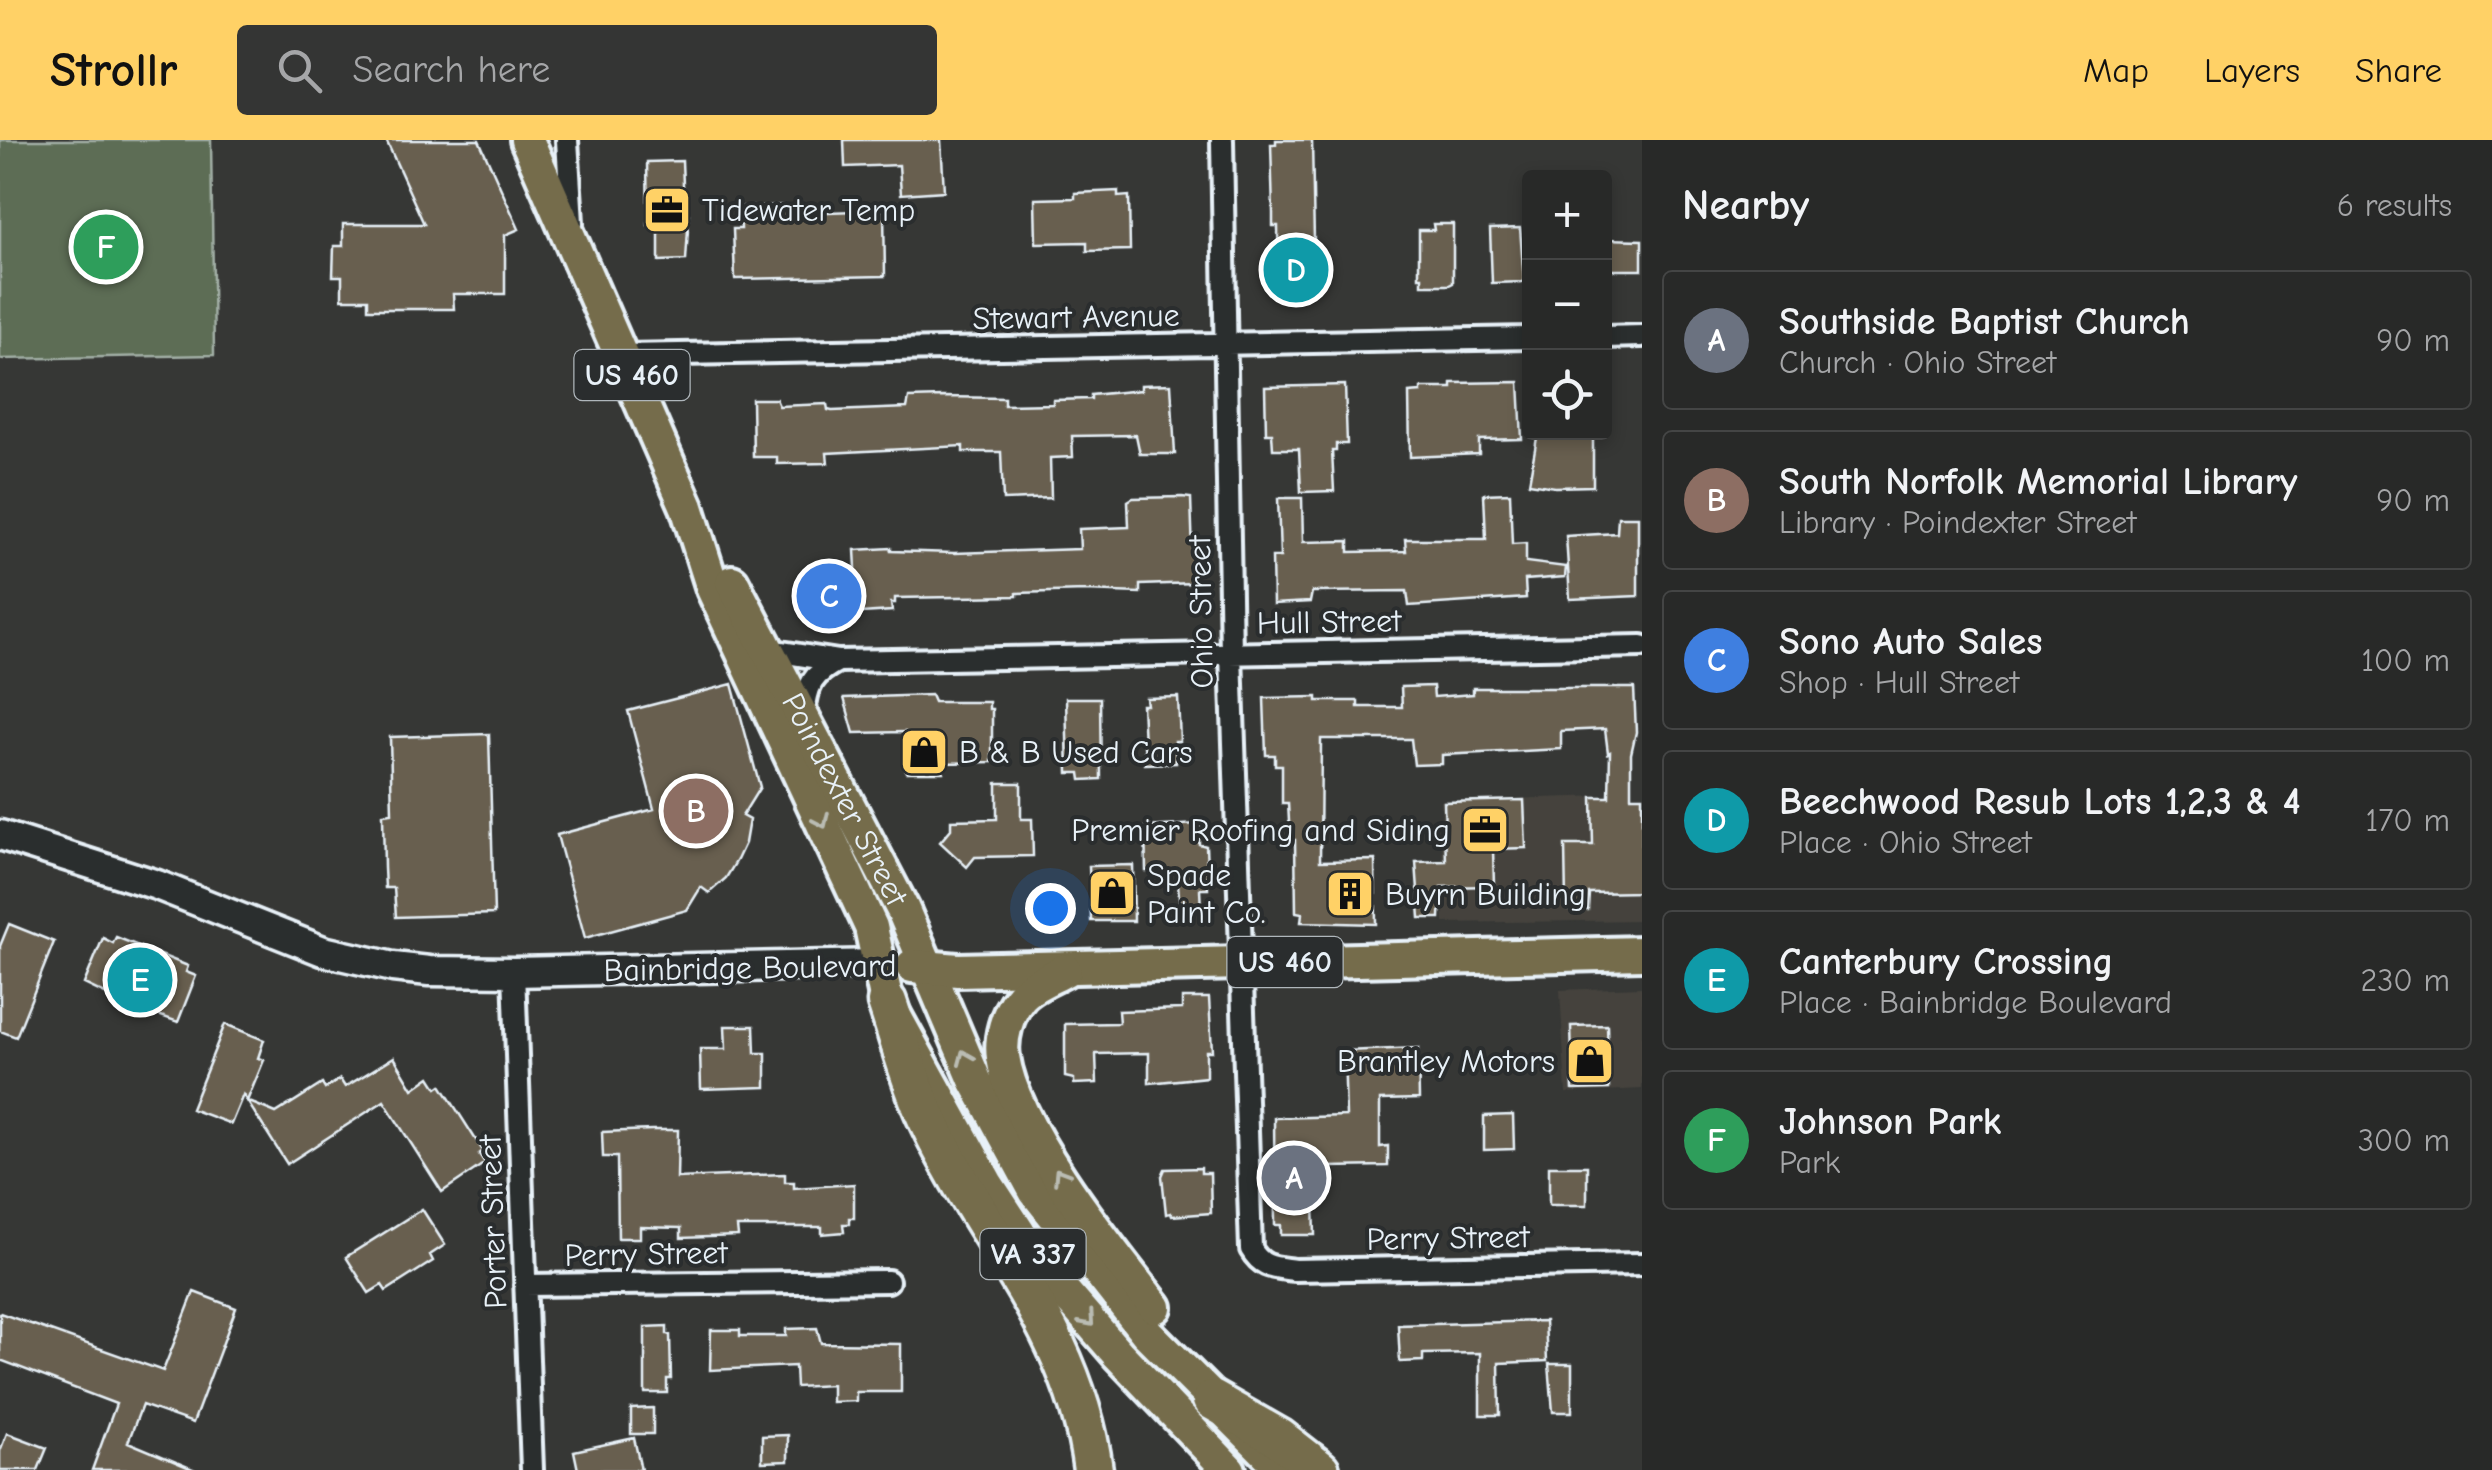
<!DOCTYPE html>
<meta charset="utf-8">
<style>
:root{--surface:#282928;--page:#343534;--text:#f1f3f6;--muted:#a5a6a8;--line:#444545;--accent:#ffd166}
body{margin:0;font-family:"Comic Neue",sans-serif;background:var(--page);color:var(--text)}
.controls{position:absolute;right:30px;top:30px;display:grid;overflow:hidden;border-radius:10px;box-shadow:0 5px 15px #0003}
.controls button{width:90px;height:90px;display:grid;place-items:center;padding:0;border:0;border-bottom:2px solid var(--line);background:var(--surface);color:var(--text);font:50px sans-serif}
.you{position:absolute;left:1050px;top:768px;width:35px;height:35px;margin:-25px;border:8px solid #fff;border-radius:50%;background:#1a73e8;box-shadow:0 0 0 15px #1a73e833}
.badge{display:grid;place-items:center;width:65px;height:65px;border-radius:50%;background:var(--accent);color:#fff;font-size:32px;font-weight:700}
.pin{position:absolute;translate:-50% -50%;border:5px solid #fff;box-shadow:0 2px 10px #0006}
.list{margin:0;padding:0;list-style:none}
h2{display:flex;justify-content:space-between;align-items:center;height:130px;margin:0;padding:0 40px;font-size:42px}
h2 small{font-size:32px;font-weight:400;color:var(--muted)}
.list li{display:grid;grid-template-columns:65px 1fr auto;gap:30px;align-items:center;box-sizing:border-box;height:140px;margin:0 20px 20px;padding:0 20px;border:2px solid var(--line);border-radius:10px}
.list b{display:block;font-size:38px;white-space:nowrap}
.list p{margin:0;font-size:32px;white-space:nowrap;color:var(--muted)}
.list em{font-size:32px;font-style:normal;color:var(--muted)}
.icon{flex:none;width:55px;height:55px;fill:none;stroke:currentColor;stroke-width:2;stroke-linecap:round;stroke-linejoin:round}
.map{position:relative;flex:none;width:1642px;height:1330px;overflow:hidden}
header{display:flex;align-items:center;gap:60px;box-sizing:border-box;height:140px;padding:0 50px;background:var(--accent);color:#111}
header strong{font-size:48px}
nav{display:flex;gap:55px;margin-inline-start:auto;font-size:35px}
.search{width:700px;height:90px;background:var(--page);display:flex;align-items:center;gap:25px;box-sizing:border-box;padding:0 35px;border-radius:10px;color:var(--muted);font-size:38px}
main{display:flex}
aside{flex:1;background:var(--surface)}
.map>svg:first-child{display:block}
.built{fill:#45433d}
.green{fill:#5d6d55;stroke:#a2afa6;stroke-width:2.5}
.building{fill:#685f50;stroke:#e8f1f8;stroke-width:2.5}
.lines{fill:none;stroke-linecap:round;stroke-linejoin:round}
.minor-casing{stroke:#e8f1f8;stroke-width:28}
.tertiary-casing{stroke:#e8f1f8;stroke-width:35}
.primary-casing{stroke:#e8f1f8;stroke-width:40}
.motorway-casing{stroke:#e8f1f8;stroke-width:45}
.minor{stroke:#2a2d2e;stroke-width:20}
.tertiary{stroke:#2a2d2e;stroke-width:28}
.primary{stroke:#746c4b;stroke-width:32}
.motorway{stroke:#746c4b;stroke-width:38}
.oneway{stroke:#babcb3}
.labels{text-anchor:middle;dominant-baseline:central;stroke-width:8;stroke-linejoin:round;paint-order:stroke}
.shield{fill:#2a2d2e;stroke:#afb6bb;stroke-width:2.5}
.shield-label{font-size:30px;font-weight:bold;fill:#e8f1f8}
.poi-label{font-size:32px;fill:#e8f1f8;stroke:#2a2d2e;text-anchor:start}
.street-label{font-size:32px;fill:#e8f1f8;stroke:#2a2d2e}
</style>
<header>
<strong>Strollr</strong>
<div class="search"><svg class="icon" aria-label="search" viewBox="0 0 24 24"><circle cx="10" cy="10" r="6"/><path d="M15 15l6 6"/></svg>Search here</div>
<nav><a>Map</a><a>Layers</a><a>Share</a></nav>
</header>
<main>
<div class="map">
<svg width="1642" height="1330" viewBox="0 0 1642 1330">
<rect width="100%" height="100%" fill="#363735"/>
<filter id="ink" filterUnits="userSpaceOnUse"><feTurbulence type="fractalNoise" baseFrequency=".01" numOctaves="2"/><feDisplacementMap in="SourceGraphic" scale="20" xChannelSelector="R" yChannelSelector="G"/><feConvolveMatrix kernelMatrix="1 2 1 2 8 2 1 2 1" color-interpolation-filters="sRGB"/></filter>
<g filter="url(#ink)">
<!-- built -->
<path class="built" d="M1642,655V780L1444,783L1441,661Z
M1642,847V949L1566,953L1560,850Z"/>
<!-- green -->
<path class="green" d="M0,0H211L214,215L0,219Z"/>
<!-- building -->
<path class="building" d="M386,0H479L519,89L505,95V154H453L454,169H368V159H342V136H333L334,106H343V84H424Z
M844,0H941L944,51L901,54L899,25L845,27Z
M1276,0H1312L1315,152H1279L1278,86H1273V73L1271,4H1276Z
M682,21L684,68L689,74L686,120L659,121V84L648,85L647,22Z
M1118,51V57L1129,56L1130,110L1087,111V102L1036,103L1035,59L1075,58V53Z
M794,65L800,66V73L884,70L885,136L735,139L733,89H741L740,67Z
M1433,84H1453V143L1449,145H1422V137H1419V90H1434Z
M1520,88L1524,142L1492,143L1490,89Z
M1604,99L1642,100V130H1604Z
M1519,242L1522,299L1479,300V314L1410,317L1409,253L1421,252V248H1452V243Z
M1171,244L1175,314H1140L1136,295L1072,296L1073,317L1050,318L1051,358L1003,360L1001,312H963V306L827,313L828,323L777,324V317H753L752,259H776L779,266L827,264L828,270L832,271L907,268L909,258L943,257L1004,258V265L1053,264V260L1091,259V255L1141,250V245Z
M1345,245L1347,304H1336V311H1332L1334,351L1301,352L1299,309H1273L1272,293H1266L1265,247Z
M1538,292H1593V346L1555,347L1529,343Z
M1510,353L1512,404L1526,403V422L1566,427L1565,437L1525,440L1526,458L1409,466L1407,451L1312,452L1310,462L1273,464L1272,417H1280L1278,358H1302L1303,402L1349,401V412L1406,411L1405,399H1486L1484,354Z
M1182,357L1191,358L1194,443L1140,445V453L1085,451L1017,453V456L895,458V463H891L892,471L845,474V484H815L813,429L856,428L855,410L891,408V411L954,413L1080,409L1079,389L1129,387L1128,361L1133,358Z
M1618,377H1638V456L1570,459L1566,396L1617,393Z
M732,544L760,647L742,676L749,680L745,703L737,720L726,738L709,753L701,747L687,770L585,798L557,695L654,669L628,571Z
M1433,546L1434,557L1473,554V548H1634L1636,592L1631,614V656H1642V752L1589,753L1588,770H1568L1566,763L1565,705H1593L1592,657H1609L1610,612L1608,613L1605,589L1561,591V609L1442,615V624L1414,625L1411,599H1321L1320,721L1375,720L1376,784L1301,782L1302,773L1296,772L1295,700H1290L1288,663H1282V625H1275V615H1266L1264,558L1317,557V561H1358V567H1402L1401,547Z
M931,555L934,562H989V569H992V622L942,623L943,632H906L905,592L854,593L844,558Z
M1178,557L1180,601H1175L1176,623L1145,624L1142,565H1147L1146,558Z
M1066,558H1100L1101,639L1081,640L1080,633H1068Z
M489,594L494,774L396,777L394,748H385L384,728L383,674L392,673L390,597Z
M997,643H1021V679H1032L1033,716L975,717L967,727L940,702L951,689V680L997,679Z
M1524,660L1526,708L1493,709L1494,746L1441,747L1440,778H1420L1416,722L1446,721L1444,662Z
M1199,684V704L1206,706L1208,749H1200L1201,770H1180L1177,731H1146L1145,687Z
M1133,725L1134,781H1091L1089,726Z
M9,784L54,802L16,897L0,891V806Z
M116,797L188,826L186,832L196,836L178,882L124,863L84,844L103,798L113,803Z
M1182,858H1209L1212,911H1206V937L1149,943V913L1096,914L1097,943L1074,944V939L1065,937V884L1119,883L1118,871L1182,869Z
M225,884L264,900L258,918L264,920L247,961L243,955L231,984L191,969Z
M1607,885L1609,949L1573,950L1571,886Z
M725,886H754L755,913H766V947L701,949L700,909H726Z
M1418,908L1419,959L1380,960V1007L1388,1006V1026L1327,1027V1031L1319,1032V1063H1314L1315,1095H1281V1085H1275L1274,978L1346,976L1344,911Z
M394,917L413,949L430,937L437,948L441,945L483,1011L479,1014L485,1023L442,1052L384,961L287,1024L247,961L276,973L322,944L325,949L340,939L345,947Z
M1513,975L1514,1009L1484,1010V976Z
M652,990H678L677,1038L785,1034V1042H794V1048L854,1044V1078H849V1084H843L844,1092L822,1094V1087H737L738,1096L681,1098V1088L640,1087V1098H618L617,1017H603L602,992Z
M1549,1026H1587V1065H1549Z
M1201,1028V1033H1210L1211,1073L1172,1076L1171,1073L1166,1074L1162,1036L1165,1029Z
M422,1069L445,1105L430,1115L433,1121L419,1130L386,1151L382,1145L369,1153L346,1117Z
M194,1152L236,1168L193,1283L142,1265L128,1302L195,1330H92L116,1264L0,1220V1173L163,1231Z
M1545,1181L1547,1221L1499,1223L1500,1275H1480V1213L1423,1214V1221L1400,1222L1398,1185Z
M667,1186V1194L670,1195L671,1239H667V1253H645V1187Z
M817,1188L821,1203L901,1204V1252H856V1261L832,1262V1245L796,1247L795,1226L710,1230L711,1190H740V1196H786V1189Z
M1549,1224H1572V1272H1553Z
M653,1268V1294H631V1269Z
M7,1293L47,1308L38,1330H0V1311Z
M788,1295V1321L762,1322V1296Z
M634,1298L641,1330H578L574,1311Z"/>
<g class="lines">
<!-- minor casing -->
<g class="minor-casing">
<path id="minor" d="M567,0L572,83
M1222,0L1231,514L1251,1109C1262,1128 1274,1127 1294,1130L1642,1124
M1604,197L1642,196
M624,215L1530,198
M768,510L838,521L1642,506
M804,574C807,545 812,534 838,521
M514,832L532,1330
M525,1145L888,1141"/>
</g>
<!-- tertiary casing -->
<g class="tertiary-casing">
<path id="tertiary" d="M0,695L157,745L323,811L393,827L429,831L514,832L880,824"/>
</g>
<!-- primary casing -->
<g class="primary-casing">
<g id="primary">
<path d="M527,0L687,367L713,449L871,787L887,862L987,1044L1038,1122L1118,1214L1229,1330"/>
<path id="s1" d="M732,442L903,770L975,940L1035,1051L1147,1193L1284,1330"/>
<path d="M912,826L958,830L1642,813"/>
<path d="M1065,830C1051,838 1028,846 1019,859C1007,873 1000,899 1003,917C1014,991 1108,1107 1155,1167"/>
</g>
</g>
<!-- motorway casing -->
<g class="motorway-casing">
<path id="motorway" d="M887,862C900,900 910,942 927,978C984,1101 1075,1189 1093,1330
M1212,1260L1279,1298L1320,1330"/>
</g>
<!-- minor -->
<use href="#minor" class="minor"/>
<!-- tertiary -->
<use href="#tertiary" class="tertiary"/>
<!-- primary -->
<use href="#primary" class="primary"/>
<!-- motorway -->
<use href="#motorway" class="motorway"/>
</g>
<!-- one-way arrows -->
<defs><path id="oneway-chevron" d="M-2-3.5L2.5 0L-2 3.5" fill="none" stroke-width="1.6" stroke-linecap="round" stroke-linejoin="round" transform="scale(2.5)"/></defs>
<g class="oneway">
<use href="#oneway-chevron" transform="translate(822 681) rotate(65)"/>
<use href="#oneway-chevron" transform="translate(965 917) rotate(-113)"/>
<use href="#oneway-chevron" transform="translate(1060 1035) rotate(-122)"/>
<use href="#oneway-chevron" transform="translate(1088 1180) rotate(49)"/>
</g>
</g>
<!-- icons -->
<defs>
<g id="office-square" transform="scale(2.5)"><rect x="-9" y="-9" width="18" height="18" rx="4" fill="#ffd166" stroke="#2a2d2e"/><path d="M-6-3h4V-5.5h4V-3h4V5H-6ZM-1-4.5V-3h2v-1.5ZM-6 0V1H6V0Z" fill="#111"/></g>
<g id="shop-square" transform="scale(2.5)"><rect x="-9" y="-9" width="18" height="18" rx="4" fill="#ffd166" stroke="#2a2d2e"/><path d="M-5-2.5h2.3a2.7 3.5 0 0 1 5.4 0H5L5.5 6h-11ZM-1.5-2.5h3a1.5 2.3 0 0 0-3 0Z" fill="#111"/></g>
<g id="building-square" transform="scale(2.5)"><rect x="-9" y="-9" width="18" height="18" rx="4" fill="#ffd166" stroke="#2a2d2e"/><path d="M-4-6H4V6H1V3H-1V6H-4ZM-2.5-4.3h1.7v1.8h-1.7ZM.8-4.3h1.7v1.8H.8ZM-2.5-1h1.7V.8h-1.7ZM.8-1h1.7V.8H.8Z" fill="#111"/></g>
</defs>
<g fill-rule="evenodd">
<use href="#office-square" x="667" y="70"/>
<use href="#shop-square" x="924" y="612"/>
<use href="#office-square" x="1485" y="690"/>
<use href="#shop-square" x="1112" y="753"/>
<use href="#building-square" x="1350" y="754"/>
<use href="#shop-square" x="1590" y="921"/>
</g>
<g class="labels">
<!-- shield labels -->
<g class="shield">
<rect x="574.5" y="210" width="115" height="50" rx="8"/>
<rect x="1227.5" y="797" width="115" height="50" rx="8"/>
<rect x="980.5" y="1089" width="105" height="50" rx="8"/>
</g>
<g class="shield-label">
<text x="632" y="235">US 460</text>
<text x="1285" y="822">US 460</text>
<text x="1033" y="1114">VA 337</text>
</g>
<!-- poi labels -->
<g class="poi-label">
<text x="702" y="70">Tidewater Temp</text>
<text x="959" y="612">B &amp; B Used Cars</text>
<text x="1450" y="690" text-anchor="end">Premier Roofing and Siding</text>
<text x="1147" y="735">Spade<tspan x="1147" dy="37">Paint Co.</tspan></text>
<text x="1385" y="754">Buyrn Building</text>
<text x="1555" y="921" text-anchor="end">Brantley Motors</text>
</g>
<!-- street labels -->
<g class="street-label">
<text transform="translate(1076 177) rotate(-1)">Stewart Avenue</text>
<text transform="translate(1201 472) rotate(-91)">Ohio Street</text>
<text transform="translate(1329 482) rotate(-1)">Hull Street</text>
<text stroke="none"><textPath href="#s1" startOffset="245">Poindexter Street</textPath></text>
<text transform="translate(750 828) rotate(-1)">Bainbridge Boulevard</text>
<text transform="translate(493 1082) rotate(-92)">Porter Street</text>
<text transform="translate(1448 1098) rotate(-1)">Perry Street</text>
<text transform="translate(646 1114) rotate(-1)">Perry Street</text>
</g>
</g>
</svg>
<div class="controls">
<button>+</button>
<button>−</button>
<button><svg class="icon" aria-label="locate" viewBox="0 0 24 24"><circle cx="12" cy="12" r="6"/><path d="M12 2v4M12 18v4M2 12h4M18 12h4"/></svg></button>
</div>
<div class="you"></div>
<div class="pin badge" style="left:1294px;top:1038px;background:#6b7280">A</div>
<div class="pin badge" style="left:696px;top:671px;background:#8d6e63">B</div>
<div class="pin badge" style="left:829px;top:456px;background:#3f7fe0">C</div>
<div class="pin badge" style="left:1296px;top:130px;background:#0f9aa8">D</div>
<div class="pin badge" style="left:140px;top:840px;background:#0f9aa8">E</div>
<div class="pin badge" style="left:106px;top:107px;background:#2e9e5b">F</div>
</div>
<aside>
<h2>Nearby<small>6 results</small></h2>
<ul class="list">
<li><span class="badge" style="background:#6b7280">A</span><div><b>Southside Baptist Church</b><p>Church · Ohio Street</p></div><em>90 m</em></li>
<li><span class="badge" style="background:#8d6e63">B</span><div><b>South Norfolk Memorial Library</b><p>Library · Poindexter Street</p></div><em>90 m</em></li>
<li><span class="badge" style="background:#3f7fe0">C</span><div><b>Sono Auto Sales</b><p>Shop · Hull Street</p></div><em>100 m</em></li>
<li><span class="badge" style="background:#0f9aa8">D</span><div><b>Beechwood Resub Lots 1,2,3 &amp; 4</b><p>Place · Ohio Street</p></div><em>170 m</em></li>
<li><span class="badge" style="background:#0f9aa8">E</span><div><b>Canterbury Crossing</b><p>Place · Bainbridge Boulevard</p></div><em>230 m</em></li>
<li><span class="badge" style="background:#2e9e5b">F</span><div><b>Johnson Park</b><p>Park</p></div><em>300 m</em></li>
</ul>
</aside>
</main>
